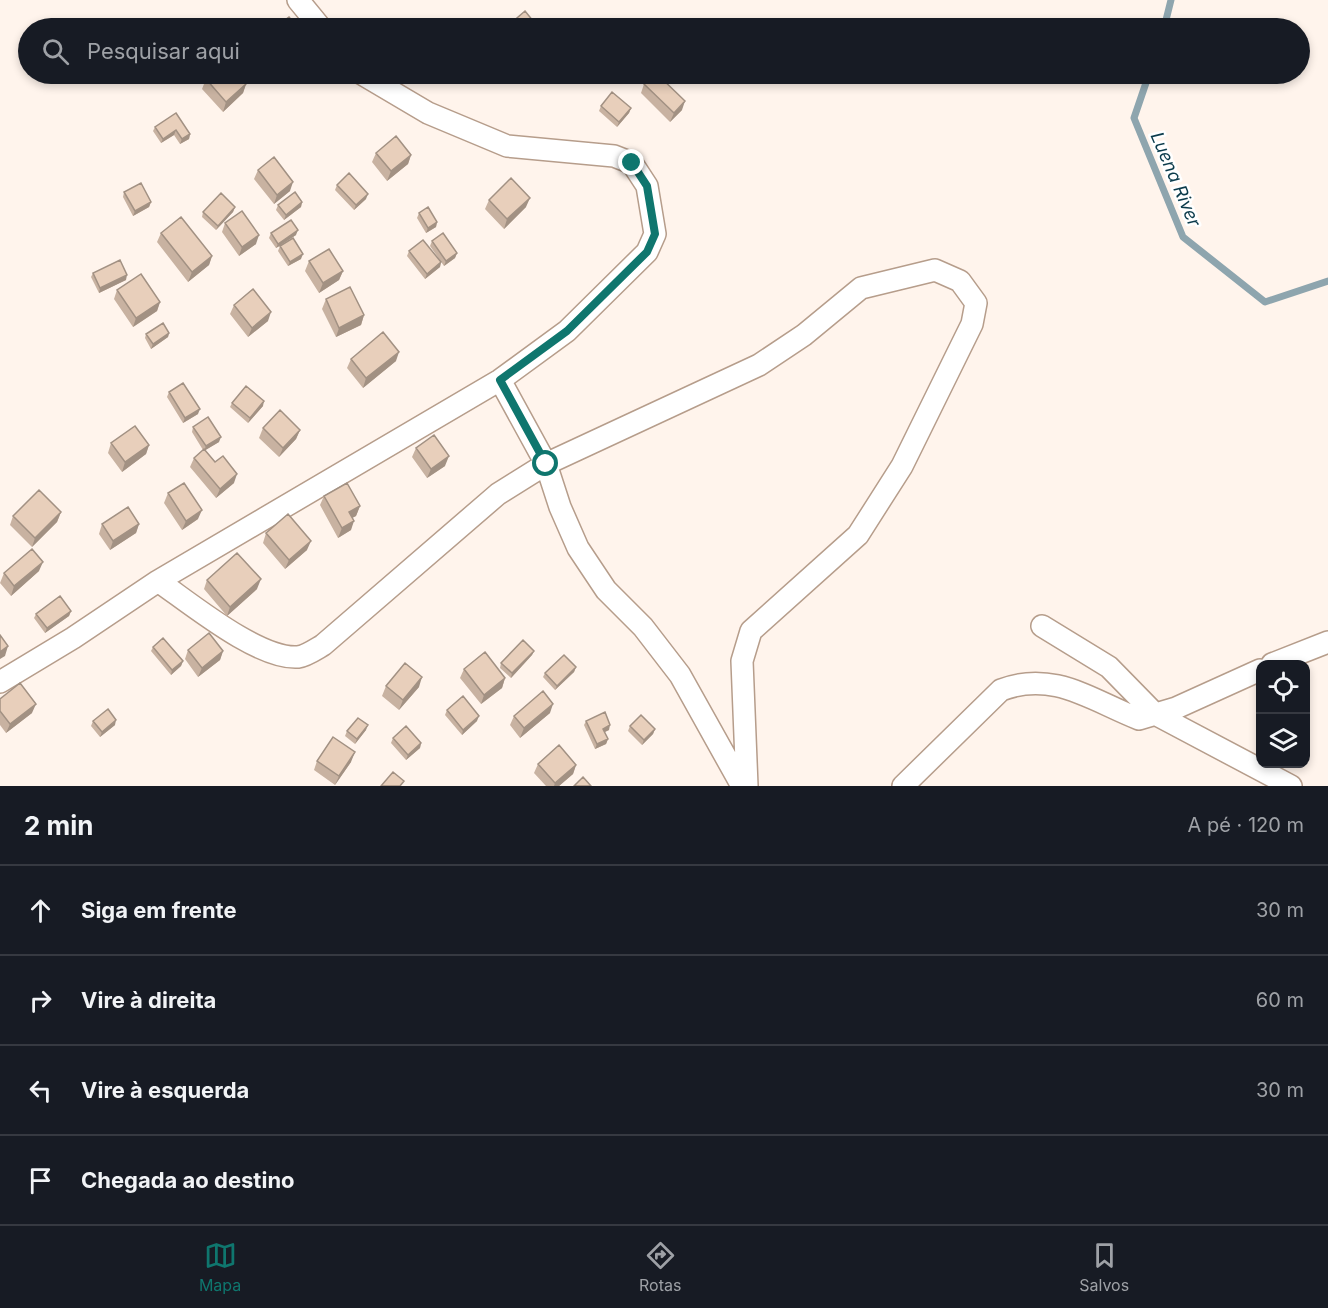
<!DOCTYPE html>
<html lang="pt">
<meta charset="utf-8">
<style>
:root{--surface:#171b24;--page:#20242c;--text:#f1f3f6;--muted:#9ea1a6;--line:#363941;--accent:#0f766e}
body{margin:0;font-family:Inter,sans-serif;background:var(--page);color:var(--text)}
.controls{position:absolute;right:18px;bottom:18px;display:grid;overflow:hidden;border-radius:12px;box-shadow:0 3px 9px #0003}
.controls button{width:54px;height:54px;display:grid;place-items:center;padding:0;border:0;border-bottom:2px solid var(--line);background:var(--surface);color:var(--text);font:30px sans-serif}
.stop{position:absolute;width:18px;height:18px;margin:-14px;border:4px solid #0f766e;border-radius:50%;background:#fff}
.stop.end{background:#0f766e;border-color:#fff;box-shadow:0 2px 6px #0008}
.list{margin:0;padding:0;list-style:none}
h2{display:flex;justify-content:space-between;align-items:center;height:78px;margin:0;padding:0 24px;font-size:26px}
h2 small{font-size:20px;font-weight:400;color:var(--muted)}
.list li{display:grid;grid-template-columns:39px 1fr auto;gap:18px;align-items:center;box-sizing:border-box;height:90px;padding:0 24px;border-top:2px solid var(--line)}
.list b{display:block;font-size:22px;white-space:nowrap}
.list em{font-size:20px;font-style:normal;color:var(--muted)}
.icon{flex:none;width:33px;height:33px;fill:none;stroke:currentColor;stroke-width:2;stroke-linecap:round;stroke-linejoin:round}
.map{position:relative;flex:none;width:1328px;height:786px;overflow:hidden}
.search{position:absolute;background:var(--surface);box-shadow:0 3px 9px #0003;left:18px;right:18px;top:18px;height:66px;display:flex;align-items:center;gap:15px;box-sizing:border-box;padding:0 21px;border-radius:33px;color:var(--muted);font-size:22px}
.sheet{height:438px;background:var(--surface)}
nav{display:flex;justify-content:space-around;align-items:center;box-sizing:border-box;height:84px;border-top:2px solid var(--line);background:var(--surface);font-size:16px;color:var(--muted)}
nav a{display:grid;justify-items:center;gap:3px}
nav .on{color:var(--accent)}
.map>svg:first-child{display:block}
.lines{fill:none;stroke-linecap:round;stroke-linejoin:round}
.stream{stroke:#8ea5ae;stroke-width:7}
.minor-casing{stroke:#b69d8b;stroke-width:24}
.minor{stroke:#fff;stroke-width:21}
.wall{fill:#c8b2a1}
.shaded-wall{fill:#a29183}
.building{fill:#e8cfbb;stroke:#a29183;stroke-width:1.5}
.route{stroke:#0f766e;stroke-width:8}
.labels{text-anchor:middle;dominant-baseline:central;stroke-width:5;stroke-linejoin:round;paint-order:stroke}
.water-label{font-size:18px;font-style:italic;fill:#0b3b4b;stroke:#fff}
</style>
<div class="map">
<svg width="1328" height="786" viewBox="0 0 1328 786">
<rect width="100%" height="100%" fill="#fff4ec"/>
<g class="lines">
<!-- stream -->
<path class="stream" d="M1164,28L1171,0
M1149,74L1134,118L1183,237L1265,302L1328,281"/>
<!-- minor casing -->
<g class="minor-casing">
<path id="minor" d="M298,0L321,28
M500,380L546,464L560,507L578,548L606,590L643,627L680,675L742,786
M158,581C190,603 259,660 298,657C306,656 316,649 323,645L498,494L546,464L759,365L804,335L861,288L935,270L960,281L976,303L972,324L902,466L858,535L751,631L742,661L747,786
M1042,626L1109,667L1155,714L1291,786
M1272,664L1328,642
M0,682L73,638L158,581L500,380L567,331L647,252L655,234L647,186L632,163L614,156L507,146L428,113L362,74
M903,786L1001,690C1053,670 1091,700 1139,719L1176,708L1260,670"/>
</g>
<!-- minor -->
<use href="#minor" class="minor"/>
</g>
<!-- wall -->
<path class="wall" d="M510,24L533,27L530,28H508Z
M206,79L246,84L243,93L223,112L202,89Z
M644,84L682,110L670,122L641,93Z
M601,106L631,108L629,113L617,127L599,111Z
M155,127L190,134L189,139L180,144L174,135L161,143L153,131Z
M376,153L411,155L408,164L387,181L372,162Z
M258,170L290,191L274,204L254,179Z
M337,185L366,199L354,210L335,190Z
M124,192L151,202L149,207L133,216L123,197Z
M489,200L526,207L504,229L485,209Z
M302,202L301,207L284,220L276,210L278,205Z
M235,207L233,212L216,230L202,217L203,212Z
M419,213L437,222L436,227L426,233L417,218Z
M225,223L256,244L239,256L222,232Z
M161,233L212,256L209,265L188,282L157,242Z
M271,233L296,235L283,244L301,259L288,266L278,251L280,246L276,248L269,238Z
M432,241L457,253L455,258L444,266L430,246Z
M409,251L441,262L440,267L425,279L407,256Z
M309,261L343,271L339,280L319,293L305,271Z
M93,273L126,280L99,293L91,277Z
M117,290L160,302L157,311L133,327L114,299Z
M326,299L364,315L361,325L336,337L322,309Z
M234,305L268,321L248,337L230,314Z
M169,333L168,337L151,349L145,338L146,334Z
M351,359L396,361L363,388L347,368Z
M169,392L198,414L183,423L167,397Z
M232,403L263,406L248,423L230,407Z
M193,427L219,442L205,450L234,483L216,498L190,467L194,458L203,450L192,432Z
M263,428L300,430L296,439L279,457L259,438Z
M111,443L149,445L146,454L122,472L108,453Z
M416,448L445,466L427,478L412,457Z
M168,493L198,519L182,530L164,503Z
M324,496L360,506L356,516L352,518L351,530L338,538L320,505Z
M61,512L57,522L32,547L10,525L13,516Z
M102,524H139L136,533L110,550L99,534Z
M266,533L307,550L285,569L263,543Z
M39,571L11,596L0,583L4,573Z
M207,580L257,589L227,616L204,589Z
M71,611L69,616L45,633L34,618L36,614Z
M153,647L183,661L181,666L171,675L151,651Z
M188,650L223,651L220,660L198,677L185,659Z
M534,651L532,655L511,678L500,668L501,663Z
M576,667L574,672L555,690L543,677L545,673Z
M464,669L505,678L502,688L481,704L460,678Z
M386,686L419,687L399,710L382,696Z
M0,699L32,713L6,733L0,725Z
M447,710L477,721L462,735L445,715Z
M550,713L520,738L510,725L514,716Z
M93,721L115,725L100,737L91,726Z
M586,721L609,730L604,732L608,739L606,744L595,749L584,725Z
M630,726L655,729L653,734L642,745L628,731Z
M366,730L355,744L345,736L347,731Z
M393,738L421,743L420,748L406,760L391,743Z
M317,761L351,762L335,785L314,770Z
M538,764L576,765L573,774L559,786H546L534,773Z"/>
<!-- shaded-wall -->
<path class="shaded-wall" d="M534,22L533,27L530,28H526Z
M246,84L243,93L223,112L226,102Z
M685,101L682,110L670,122L674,113Z
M631,108L629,113L617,127L619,122Z
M176,130L174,135L161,143L163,139Z
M190,134L189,139L180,144L182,139Z
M411,155L408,164L387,181L391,171Z
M293,182L290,191L274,204L277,195Z
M368,194L366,199L354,210L356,205Z
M530,198L526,207L504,229L507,219Z
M151,202L149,207L133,216L135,211Z
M302,202L301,207L284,220L286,215Z
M235,207L233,212L216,230L218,226Z
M437,222L436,227L426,233L428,228Z
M298,230L296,235L276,248L278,244Z
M259,235L256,244L239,256L242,247Z
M457,253L455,258L444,266L446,261Z
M303,254L301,259L288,266L290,262Z
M212,256L209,265L188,282L192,272Z
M441,262L440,267L425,279L427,274Z
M343,271L339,280L319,293L323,283Z
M127,275L126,280L99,293L100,288Z
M160,302L157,311L133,327L136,318Z
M271,312L268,321L248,337L252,328Z
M364,315L361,325L336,337L339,328Z
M169,333L168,337L151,349L153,344Z
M399,352L396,361L363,388L366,378Z
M264,401L263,406L248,423L250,418Z
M200,409L198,414L183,423L185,418Z
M300,430L296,439L279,457L283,448Z
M221,437L219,442L204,451L206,446Z
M149,445L146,454L122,472L125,462Z
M449,456L445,466L427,478L431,469Z
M237,474L234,483L216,498L220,489Z
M360,506L356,516L346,521L349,512Z
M202,510L198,519L182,530L186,521Z
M61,512L57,522L32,547L35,538Z
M354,521L351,530L338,538L342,528Z
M139,524L136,533L110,550L113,541Z
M311,541L307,550L285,569L289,560Z
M43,562L39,571L11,596L14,586Z
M261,579L257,589L227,616L230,607Z
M71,611L69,616L45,633L47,628Z
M8,646L5,656L0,659V652Z
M223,651L220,660L198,677L202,668Z
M534,651L532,655L511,678L512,673Z
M183,661L181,666L171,675L172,670Z
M576,667L574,672L555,690L557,686Z
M422,677L419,687L399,710L403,700Z
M505,678L502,688L481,704L484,695Z
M36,704L32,713L6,733L10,724Z
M553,704L550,713L520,738L524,728Z
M479,716L477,721L462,735L463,730Z
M116,720L115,725L100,737L102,732Z
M368,725L366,730L355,744L357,739Z
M610,725L609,730L601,734L603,729Z
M655,729L653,734L642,745L644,740Z
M608,739L606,744L595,749L597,744Z
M421,743L420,748L406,760L408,755Z
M355,752L351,762L335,785L339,776Z
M576,765L573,774L559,786H554L555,783Z"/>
<!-- building -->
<path class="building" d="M525,11L534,22L526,28H514L510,24Z
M289,17L298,28H274Z
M212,74H237L246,84L226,102L206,79Z
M654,74H657L685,101L674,113L644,84Z
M612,92L631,108L619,122L601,106Z
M176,113L190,134L182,139L176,130L163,139L155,127Z
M396,136L411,155L391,171L376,153Z
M274,157L293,182L277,195L258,170Z
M349,173L368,194L356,205L337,185Z
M511,178L530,198L507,219L489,200Z
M141,183L151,202L135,211L124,192Z
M295,192L302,202L286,215L278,205Z
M221,193L235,207L218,226L203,212Z
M428,207L437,222L428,228L419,213Z
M242,211L259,235L242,247L225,223Z
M181,217L212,256L192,272L161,233Z
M291,220L298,230L278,244L271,233Z
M443,233L457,253L446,261L432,241Z
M293,238L303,254L290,262L280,246Z
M423,240L441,262L427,274L409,251Z
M329,249L343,271L323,283L309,261Z
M120,260L127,275L100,288L93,273Z
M141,274L160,302L136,318L117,290Z
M350,287L364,315L339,328L326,299Z
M253,289L271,312L252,328L234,305Z
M163,323L169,333L153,344L146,334Z
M383,332L399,352L366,378L351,359Z
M183,383L200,409L185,418L169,392Z
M246,386L264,401L250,418L232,403Z
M280,410L300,430L283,448L263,428Z
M208,417L221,437L206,446L193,427Z
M135,426L149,445L125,462L111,443Z
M434,435L449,456L431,469L416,448Z
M204,449L215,462L223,456L237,474L220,489L194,458Z
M184,483L202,510L186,521L168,493Z
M347,483L360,506L349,512L354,521L342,528L324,496Z
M39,490L61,512L35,538L13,516Z
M128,507L139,524L113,541L102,524Z
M288,514L311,541L289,560L266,533Z
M32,549L43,562L14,586L4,573Z
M237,553L261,579L230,607L207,580Z
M60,596L71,611L47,628L36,614Z
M209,633L223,651L202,668L188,650Z
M0,635L8,646L0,652Z
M163,638L183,661L172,670L153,647Z
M523,640L534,651L512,673L501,663Z
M485,652L505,678L484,695L464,669Z
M564,655L576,667L557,686L545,673Z
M405,663L422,677L403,700L386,686Z
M20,683L36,704L10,724L0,711V699Z
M543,691L553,704L524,728L514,716Z
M463,696L479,716L463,730L447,710Z
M108,709L116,720L102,732L93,721Z
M605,712L610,725L603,729L608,739L597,744L586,721Z
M641,715L655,729L644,740L630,726Z
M358,718L368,725L357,739L347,731Z
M406,726L421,743L408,755L393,738Z
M333,737L355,752L339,776L317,761Z
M559,745L576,765L555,783L538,764Z
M393,772L404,781L400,786H381Z
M583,777L591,786H574Z"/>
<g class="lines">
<!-- route -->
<path class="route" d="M546,464L500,380L567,331L647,252L655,234L647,186L632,163"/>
</g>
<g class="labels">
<!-- water labels -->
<g class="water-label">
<text transform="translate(1176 179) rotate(67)">Luena River</text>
</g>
</g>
</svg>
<div class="controls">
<button><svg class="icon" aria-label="locate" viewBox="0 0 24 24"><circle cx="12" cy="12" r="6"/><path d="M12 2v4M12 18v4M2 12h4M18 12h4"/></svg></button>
<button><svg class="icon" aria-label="layers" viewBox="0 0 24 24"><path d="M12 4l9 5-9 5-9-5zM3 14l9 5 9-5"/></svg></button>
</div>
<div class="stop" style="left:546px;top:464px"></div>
<div class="stop end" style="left:632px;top:163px"></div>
<div class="search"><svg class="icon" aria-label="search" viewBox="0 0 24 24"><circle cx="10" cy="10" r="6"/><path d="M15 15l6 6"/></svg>Pesquisar aqui</div>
</div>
<section class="sheet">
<h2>2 min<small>A pé · 120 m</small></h2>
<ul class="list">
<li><svg class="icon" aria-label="ahead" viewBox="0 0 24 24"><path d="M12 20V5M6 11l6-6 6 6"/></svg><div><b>Siga em frente</b></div><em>30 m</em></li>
<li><svg class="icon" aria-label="right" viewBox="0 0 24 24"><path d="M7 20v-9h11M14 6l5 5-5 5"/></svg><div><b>Vire à direita</b></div><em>60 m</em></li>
<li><svg class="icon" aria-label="left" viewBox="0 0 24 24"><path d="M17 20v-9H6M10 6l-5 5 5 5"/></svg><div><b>Vire à esquerda</b></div><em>30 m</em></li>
<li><svg class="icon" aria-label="arrive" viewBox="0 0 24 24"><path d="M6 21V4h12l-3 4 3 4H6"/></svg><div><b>Chegada ao destino</b></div></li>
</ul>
</section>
<nav>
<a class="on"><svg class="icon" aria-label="map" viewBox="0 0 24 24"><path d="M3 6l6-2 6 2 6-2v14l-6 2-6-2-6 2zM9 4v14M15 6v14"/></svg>Mapa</a>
<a><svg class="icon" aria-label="directions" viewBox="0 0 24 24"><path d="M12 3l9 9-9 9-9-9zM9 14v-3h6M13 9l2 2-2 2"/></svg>Rotas</a>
<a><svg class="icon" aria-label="saved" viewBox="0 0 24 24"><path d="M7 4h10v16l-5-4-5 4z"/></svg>Salvos</a>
</nav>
